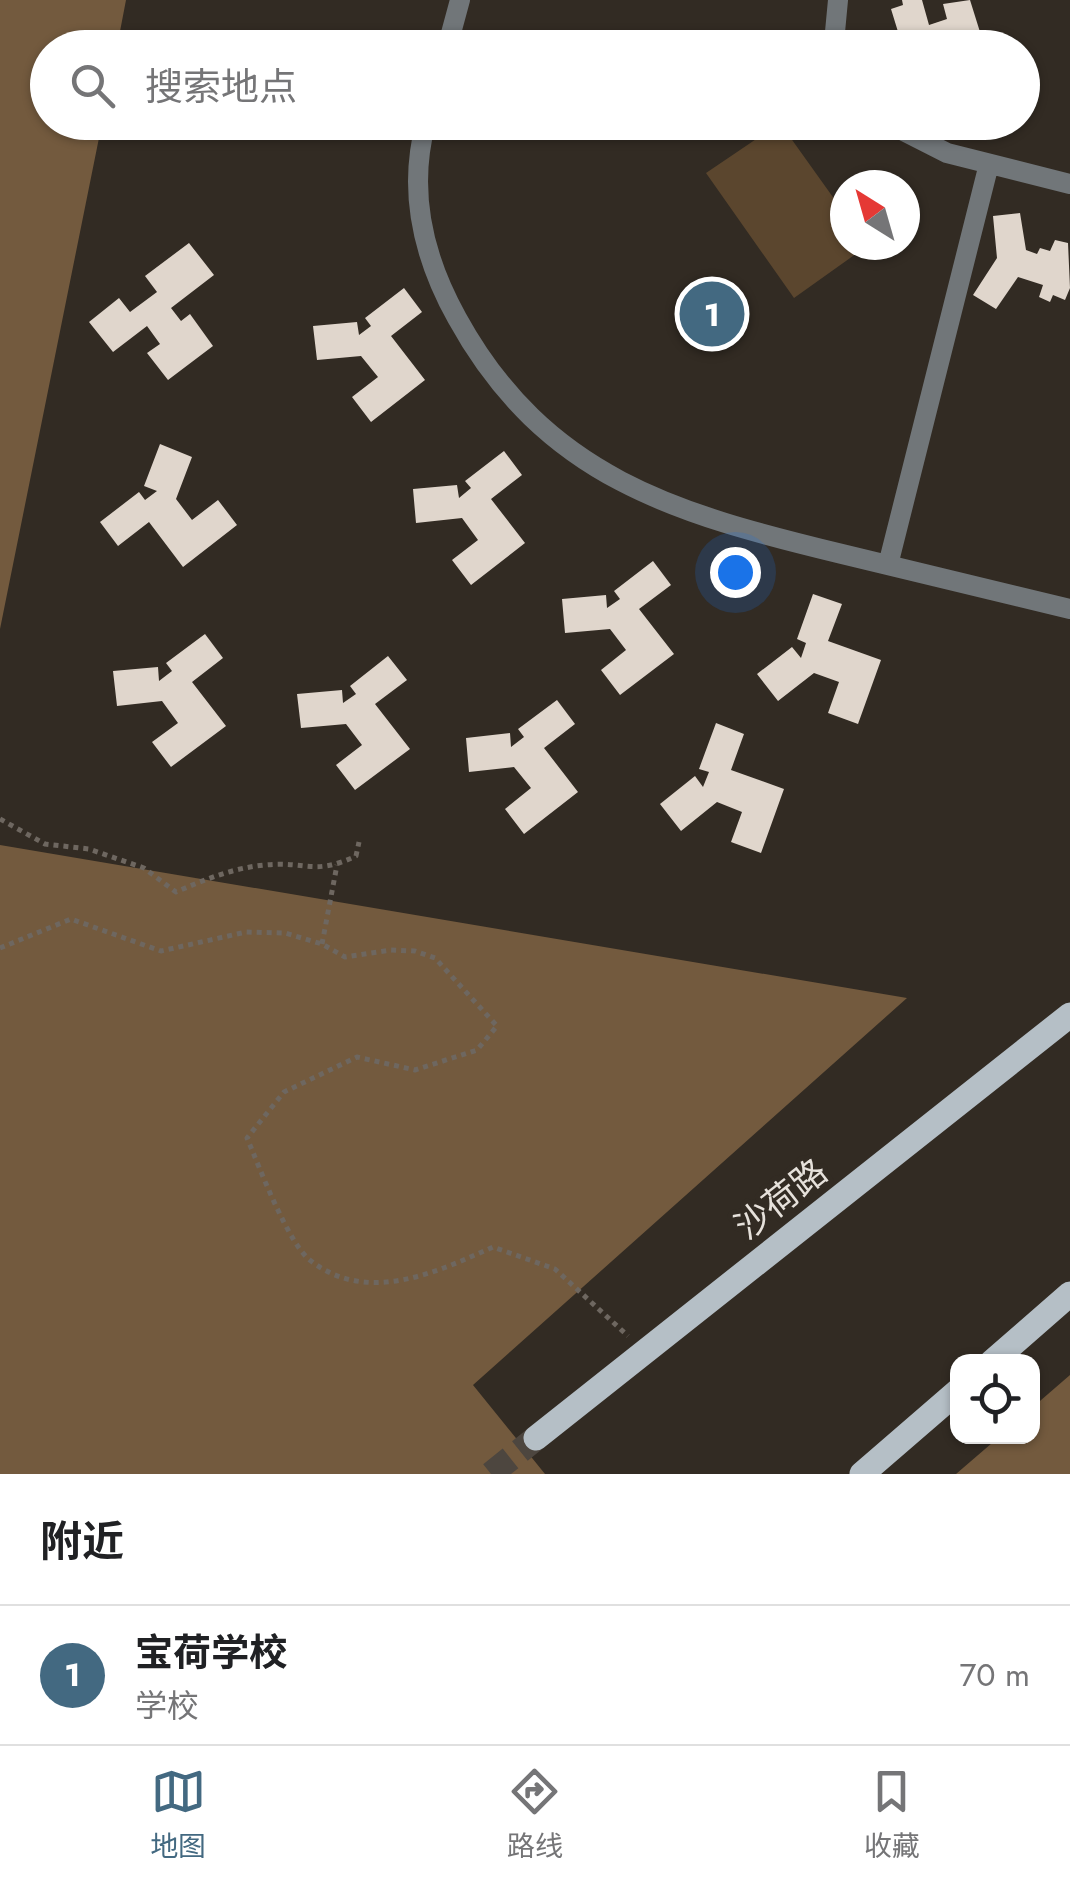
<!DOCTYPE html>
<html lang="zh">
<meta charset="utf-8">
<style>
:root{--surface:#fff;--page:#f2f2f2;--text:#202124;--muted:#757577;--line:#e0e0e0;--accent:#436981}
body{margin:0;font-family:Jost,"Noto Sans SC",sans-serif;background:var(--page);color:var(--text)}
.controls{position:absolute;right:30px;bottom:30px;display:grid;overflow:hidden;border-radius:20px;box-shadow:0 2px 8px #0004}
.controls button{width:90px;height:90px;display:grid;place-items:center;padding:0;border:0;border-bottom:2px solid var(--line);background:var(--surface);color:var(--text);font:50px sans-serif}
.compass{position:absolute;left:830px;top:170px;width:90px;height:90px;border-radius:50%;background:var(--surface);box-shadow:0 2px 8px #0004;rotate:323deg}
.you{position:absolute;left:735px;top:572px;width:35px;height:35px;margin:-25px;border:8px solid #fff;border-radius:50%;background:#1a73e8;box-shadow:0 0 0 15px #1a73e833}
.badge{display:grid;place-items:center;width:65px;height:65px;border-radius:50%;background:var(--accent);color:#fff;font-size:32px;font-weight:700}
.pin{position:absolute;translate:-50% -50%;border:5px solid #fff;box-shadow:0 2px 10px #0006}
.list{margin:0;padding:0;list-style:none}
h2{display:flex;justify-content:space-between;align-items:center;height:130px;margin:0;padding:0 40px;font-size:42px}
h2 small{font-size:32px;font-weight:400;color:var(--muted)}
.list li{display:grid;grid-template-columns:65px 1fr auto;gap:30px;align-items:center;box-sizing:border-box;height:140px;padding:0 40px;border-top:2px solid var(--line)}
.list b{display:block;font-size:38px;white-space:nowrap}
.list p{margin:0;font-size:32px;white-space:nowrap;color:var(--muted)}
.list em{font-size:32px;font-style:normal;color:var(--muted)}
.icon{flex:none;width:55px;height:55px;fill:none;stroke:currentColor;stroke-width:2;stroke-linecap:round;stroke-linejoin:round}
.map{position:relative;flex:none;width:1070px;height:1474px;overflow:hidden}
.search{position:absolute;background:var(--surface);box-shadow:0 2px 8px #0004;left:30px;right:30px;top:30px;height:110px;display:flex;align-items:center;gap:25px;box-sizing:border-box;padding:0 35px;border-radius:55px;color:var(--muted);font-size:38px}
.sheet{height:270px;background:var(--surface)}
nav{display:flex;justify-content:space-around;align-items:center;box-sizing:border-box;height:140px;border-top:2px solid var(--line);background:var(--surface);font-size:28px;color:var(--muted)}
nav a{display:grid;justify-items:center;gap:5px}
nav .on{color:var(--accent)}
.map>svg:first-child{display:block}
.green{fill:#5b462e}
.forest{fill:#735a3e}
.building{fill:#e0d6cc}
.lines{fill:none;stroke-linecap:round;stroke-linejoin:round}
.primary-tunnel{stroke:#4d463f;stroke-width:25;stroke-dasharray:25 12;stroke-linecap:butt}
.path{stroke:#6e6760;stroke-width:5;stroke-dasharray:5 5;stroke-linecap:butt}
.minor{stroke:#717679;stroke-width:20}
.primary{stroke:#b5bfc6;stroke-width:25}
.labels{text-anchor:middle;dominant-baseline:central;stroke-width:10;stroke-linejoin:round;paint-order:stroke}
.street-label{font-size:35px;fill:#e6e1db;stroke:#322b23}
</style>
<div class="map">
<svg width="1070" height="1474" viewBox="0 0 1070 1474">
<rect width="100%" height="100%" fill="#322b23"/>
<!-- green -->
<path class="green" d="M780,123L845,214V245L867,246L794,298L706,173Z"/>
<!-- forest -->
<path class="forest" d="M0,0H126L117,47L48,48V122L102,123L0,629Z
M0,845L907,998L473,1385L545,1474H0Z
M1070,1375V1474H956L999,1437L1032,1436L1033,1407Z"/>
<!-- building -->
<path class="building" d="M902,0H922L929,25L947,19L943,4L970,0L985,48H915L911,33L899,35L891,9L903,5Z
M1020,213L1026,250L1037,254L1040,248L1050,251L1055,240L1068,243L1070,288L1065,300L1053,295L1050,302L1039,297L1043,285L1018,277L996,309L973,295L997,258L993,216Z
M189,243L214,275L171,308L181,321L190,314L213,346L168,380L147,353L160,344L147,326L113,352L89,322L119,298L130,312L157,292L145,276Z
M404,288L422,312L391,336L425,380L371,422L352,397L378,377L361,356L317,360L313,326L357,322L359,335L371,326L365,318Z
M160,444L192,457L176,499L192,520L218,500L237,525L183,567L149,522L118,546L100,522L139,492L145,500L157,491L144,486Z
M504,451L522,475L491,499L525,543L471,585L452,560L478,540L462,518L416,523L413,489L457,485L459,498L471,488L465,481Z
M653,561L671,585L639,609L674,654L620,695L601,670L626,650L610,629L565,633L562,599L606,595L607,608L620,599L614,591Z
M813,594L842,604L828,641L881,660L858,724L828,713L839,682L814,673L778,701L757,674L792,647L801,658L806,643L797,639Z
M205,634L223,658L192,682L226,726L171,767L152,742L178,723L162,701L117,706L113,671L158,667L159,681L172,671L166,663Z
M388,656L407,680L375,704L410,749L355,790L336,765L362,745L346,724L301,728L297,694L342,690L343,703L356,694L350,686Z
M557,700L575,724L544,748L578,792L524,834L505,809L531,788L514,767L469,772L466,738L510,733L511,747L524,737L518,729Z
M716,723L744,734L731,770L784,789L761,853L731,842L742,812L717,802L681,831L660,804L695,776L703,787L709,772L699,769Z"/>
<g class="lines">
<!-- primary-tunnel -->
<path class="primary-tunnel" d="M491,1474L536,1438"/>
<!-- path -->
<path class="path" d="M0,819L45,844L89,849L144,868L176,892C206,879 233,868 265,865C308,861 313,876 356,856L359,842
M322,944L337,865
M0,948L71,919L161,951L246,932L285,933L322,944L345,957L391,950L415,951L435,958L497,1026L477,1050L415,1070L357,1057L284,1092L247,1138C259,1166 288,1244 311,1261C368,1305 437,1272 493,1247L555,1269L628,1336"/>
<!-- minor -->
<path class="minor" d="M838,0L835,32L839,48
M447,48L460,0
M426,122C407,192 423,257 457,318C545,478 677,514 842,554C918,573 994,591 1070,609
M886,122L947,153L1070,184
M888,565L989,164"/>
<!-- primary -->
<path class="primary" d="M992,1362L1070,1294
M536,1438L1070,1015
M862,1474L958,1391"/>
</g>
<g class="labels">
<!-- street labels -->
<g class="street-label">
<text transform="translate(781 1199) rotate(-38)">沙荷路</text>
</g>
</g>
</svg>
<div class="controls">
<button><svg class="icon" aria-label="locate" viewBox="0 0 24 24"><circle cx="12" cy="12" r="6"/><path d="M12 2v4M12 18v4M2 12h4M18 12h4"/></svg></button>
</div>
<svg class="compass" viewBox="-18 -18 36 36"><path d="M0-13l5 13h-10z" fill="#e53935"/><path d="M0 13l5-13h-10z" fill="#757577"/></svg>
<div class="you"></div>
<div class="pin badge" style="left:712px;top:314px">1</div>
<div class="search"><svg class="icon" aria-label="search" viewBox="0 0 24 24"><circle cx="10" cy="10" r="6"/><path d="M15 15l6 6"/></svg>搜索地点</div>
</div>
<section class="sheet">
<h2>附近<small></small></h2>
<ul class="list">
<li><span class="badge">1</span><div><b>宝荷学校</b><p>学校</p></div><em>70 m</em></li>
</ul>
</section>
<nav>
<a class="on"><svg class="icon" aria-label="map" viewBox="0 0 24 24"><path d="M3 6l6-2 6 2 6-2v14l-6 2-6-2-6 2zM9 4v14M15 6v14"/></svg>地图</a>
<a><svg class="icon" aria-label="directions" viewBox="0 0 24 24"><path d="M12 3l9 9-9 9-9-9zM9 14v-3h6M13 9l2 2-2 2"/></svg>路线</a>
<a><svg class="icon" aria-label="saved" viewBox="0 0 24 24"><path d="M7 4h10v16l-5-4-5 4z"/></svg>收藏</a>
</nav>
